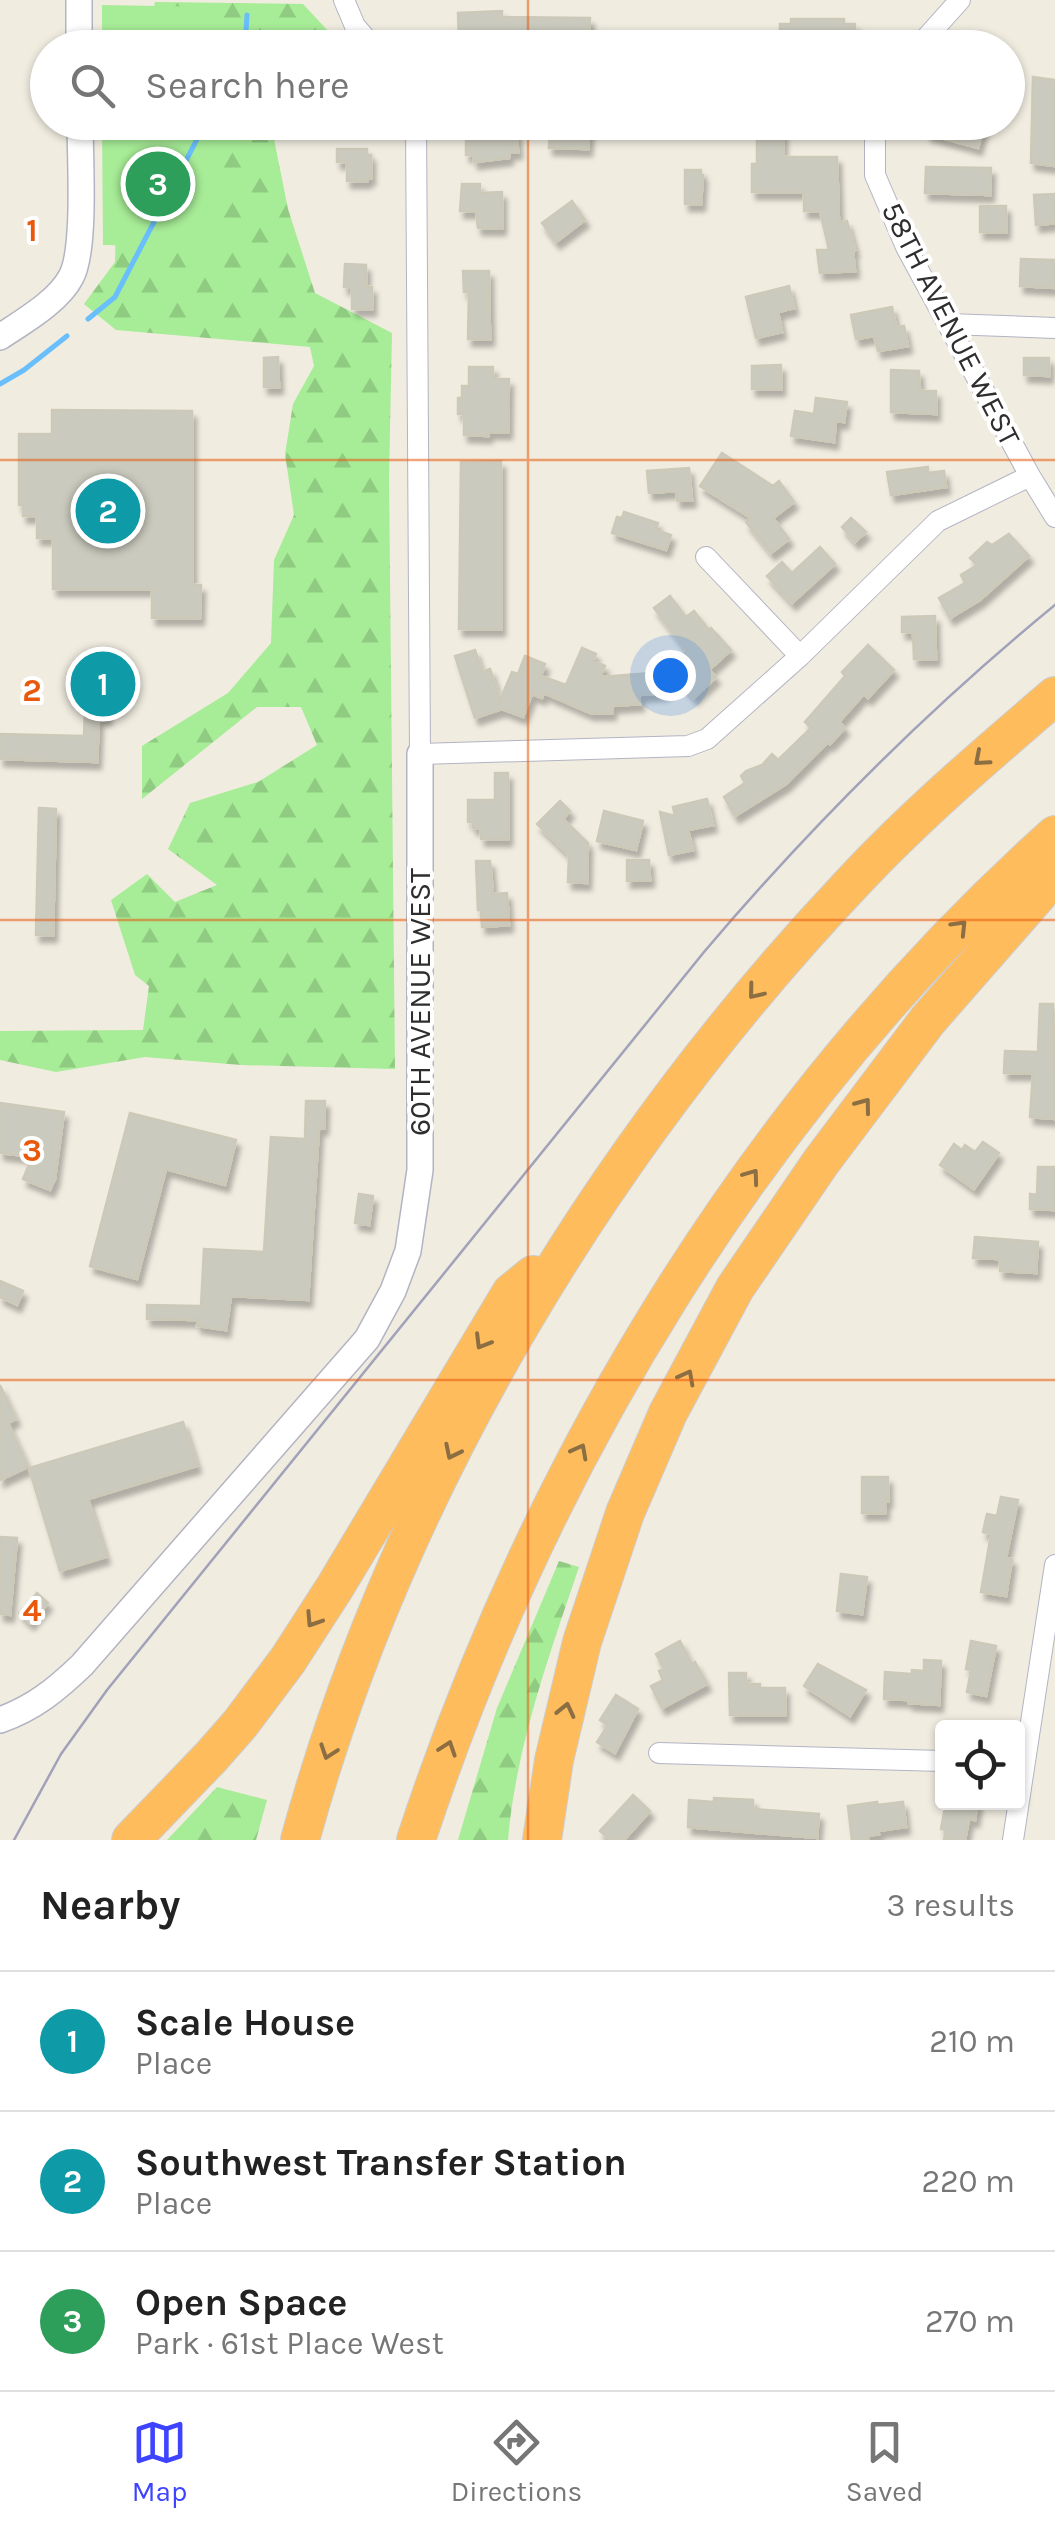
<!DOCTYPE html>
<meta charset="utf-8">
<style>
:root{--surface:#fff;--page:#f6f6f6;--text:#222;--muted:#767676;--line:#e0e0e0;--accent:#3e43ff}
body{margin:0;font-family:Karla,sans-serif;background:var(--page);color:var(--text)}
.controls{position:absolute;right:30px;bottom:30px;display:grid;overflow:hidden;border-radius:10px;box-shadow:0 2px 8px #0004}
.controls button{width:90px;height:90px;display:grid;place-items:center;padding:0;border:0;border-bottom:2px solid var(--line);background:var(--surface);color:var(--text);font:50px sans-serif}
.you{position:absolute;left:670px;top:675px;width:35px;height:35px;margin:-25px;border:8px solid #fff;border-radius:50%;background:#1a73e8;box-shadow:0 0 0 15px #1a73e833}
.badge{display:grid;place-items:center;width:65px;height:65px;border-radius:50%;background:var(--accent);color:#fff;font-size:32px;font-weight:700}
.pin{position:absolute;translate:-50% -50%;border:5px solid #fff;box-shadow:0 2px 10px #0006}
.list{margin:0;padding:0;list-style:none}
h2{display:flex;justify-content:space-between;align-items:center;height:130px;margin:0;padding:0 40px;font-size:42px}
h2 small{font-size:32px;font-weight:400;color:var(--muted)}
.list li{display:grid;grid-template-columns:65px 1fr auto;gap:30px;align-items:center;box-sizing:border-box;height:140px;padding:0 40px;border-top:2px solid var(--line)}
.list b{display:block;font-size:38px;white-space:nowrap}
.list p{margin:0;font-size:32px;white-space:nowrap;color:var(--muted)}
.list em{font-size:32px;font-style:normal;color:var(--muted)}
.icon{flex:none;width:55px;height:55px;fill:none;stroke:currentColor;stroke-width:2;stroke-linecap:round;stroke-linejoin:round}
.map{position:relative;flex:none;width:1055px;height:1840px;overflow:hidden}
.search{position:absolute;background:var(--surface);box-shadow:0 2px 8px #0004;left:30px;right:30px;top:30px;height:110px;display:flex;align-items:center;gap:25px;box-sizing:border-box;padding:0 35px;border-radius:55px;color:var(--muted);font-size:38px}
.sheet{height:550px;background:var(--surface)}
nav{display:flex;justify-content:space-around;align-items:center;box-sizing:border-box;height:140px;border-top:2px solid var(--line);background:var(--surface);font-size:28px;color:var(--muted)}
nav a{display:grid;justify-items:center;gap:5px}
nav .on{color:var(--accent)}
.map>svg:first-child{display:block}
.forest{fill:url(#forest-firs)}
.park{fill:#a7ec97}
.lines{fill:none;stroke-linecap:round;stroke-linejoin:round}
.stream{stroke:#69befc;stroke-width:5}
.building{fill:#cbcabe;stroke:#cdc9b8;stroke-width:2.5;filter:url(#shadow)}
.minor-casing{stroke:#b3b4c3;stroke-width:22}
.tertiary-casing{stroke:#b3b4c3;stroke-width:28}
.motorway-casing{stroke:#cdcdcd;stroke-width:40}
.minor{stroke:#fff;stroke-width:20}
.tertiary{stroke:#fff;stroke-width:25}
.motorway{stroke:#ffbc5c;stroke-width:38}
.tram{stroke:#a1a1ba;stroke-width:2.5}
.oneway{stroke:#8c6e43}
.grid{fill:none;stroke:#e8590c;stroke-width:2.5;stroke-opacity:0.55}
.labels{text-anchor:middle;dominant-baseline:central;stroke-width:8;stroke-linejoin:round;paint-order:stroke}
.street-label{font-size:30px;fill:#2e2e2e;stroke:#fff}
.grid-label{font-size:32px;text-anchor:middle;font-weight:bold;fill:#e8590c;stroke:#fff;stroke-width:8;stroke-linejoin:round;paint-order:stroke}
</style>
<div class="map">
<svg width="1055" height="1840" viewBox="0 0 1055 1840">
<defs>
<pattern id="forest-firs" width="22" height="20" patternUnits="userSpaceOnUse" patternTransform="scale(2.5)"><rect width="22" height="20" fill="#a7ec97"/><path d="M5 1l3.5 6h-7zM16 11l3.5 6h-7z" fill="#90cb82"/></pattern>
<filter id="shadow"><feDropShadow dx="4" dy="7" stdDeviation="2.5" flood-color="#0004"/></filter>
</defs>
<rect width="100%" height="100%" fill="#f0ece0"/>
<!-- forest -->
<path class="forest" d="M155,2L303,4L343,47L144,48Z
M125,123H356L349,126L272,129L288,209L315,293L392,333L389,478L395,1069L241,1065L145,1057L56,1072L0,1060V1031L143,1030L149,986L135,975L111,900L147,874L175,902L217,885L168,849L190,803L258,782L317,745L301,707H257L142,799V746L228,693L271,643L274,560L294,515L285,454L293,404L314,366L310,347L116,330L84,304L115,262L118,154Z
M559,1561L579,1567C549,1656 516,1746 508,1840H458L497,1708Z
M217,1787L267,1800L256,1840H167Z"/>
<!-- park -->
<path class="park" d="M102,5L212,7V47H102Z
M102,123H213L214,247L103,245Z"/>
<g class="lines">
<!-- stream -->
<path class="stream" d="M245,48L247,15
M88,319L115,297L206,122
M0,384L24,370L67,336"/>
</g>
<!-- building -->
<path class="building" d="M502,11V17L590,18L589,43H527V36L459,38L458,13Z
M791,19H844V24H855V48H839V36H797V48H780V24H791Z
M1033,77L1055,80V166L1031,163Z
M550,122L590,124L588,149L549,148Z
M929,122H985L978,148L927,134Z
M517,131L518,152H509V158L474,162V155H466V132Z
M757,131H783V157H837L839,223L847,221L855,250L853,251L855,271L820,273L817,250H829L820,211H804V192H752V164H757Z
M337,149H367V155H371V178H367V181H347V162H337Z
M926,167L991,168L990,195L925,193Z
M685,170H701V175H703L701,204H685Z
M462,184H480V193L502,192V228H478L476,211H460Z
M1055,194V223L1036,225L1034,195Z
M572,201L585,220L556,242L542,223Z
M980,206H1006V232H980Z
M1021,259L1055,260V288L1020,286Z
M345,264L366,265V287H372V309H352V288L344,287Z
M463,271H489L490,339H468L469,292H464Z
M789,286L794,308L778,312L782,332L756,338L746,297Z
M892,307L896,327L904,326L908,346L878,351L874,336L856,339L851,315Z
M278,357L279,387H264V358Z
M1024,358H1049V376L1024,375Z
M781,365V389H752V366Z
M469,367H493V379H509L508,432H488V436L464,435V414H458V398H462V386H469Z
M891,370L919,371L920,391H936V414L891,412Z
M816,398L847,402L844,422L836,421L834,442L791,436L795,411L814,414Z
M52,410L192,411V585H201L200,618H152V589H53V538H37V516H23V505H19V434H52Z
M722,453L773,486L779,481L794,502L773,518L789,539L771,553L746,522L751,518L700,486Z
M501,461V629H459L461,462Z
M928,467V473L944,471L946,487L891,495L887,472Z
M689,468L692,500L677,501L676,491L649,493L647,471Z
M624,512L658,523L656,530L671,535L666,550L612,533L617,517L622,518Z
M851,518L866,532L855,542L842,527Z
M1009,534L1029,556L980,600L950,618L939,598L965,583L961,575L977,565L970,558L987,542L992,545Z
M820,547L835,564L792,603L767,576L782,562L792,573Z
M670,596L686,617L694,611L709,630L711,628L731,650L709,670L716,677L694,698L667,669L687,651L654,608Z
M935,616L936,659H914L913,632H902V617Z
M868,645L894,670L868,698L864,694L839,722L845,728L830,744L828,742L786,784L735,816L724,797L745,783L741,776L746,771L762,765L772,754L778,760L811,728L805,722L845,676L842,672Z
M582,648L596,654L593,661L605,666L600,677L663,672L665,693L639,695L640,704L612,706V713H590L544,693L542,698L532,694L523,717L502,709L475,718L455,656L475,650L482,672L490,669L500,700L512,672L518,674L525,656L545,664L541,676L566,685Z
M87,662L121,663L119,706H107V718H99L97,762L0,759V734L84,736Z
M495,773H508V839H481V828H473V822H468V800H495Z
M707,799L713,825L688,830L693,850L669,855L660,812L675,816L673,807Z
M560,801L570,811L563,819L588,843L587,883L568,882L569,855L537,824Z
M39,808L56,809L53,935H36Z
M604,811L643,821L636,850L597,841Z
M627,860H649L650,880L627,881Z
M476,861H490L493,894L507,893L509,925L482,927L481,910H478Z
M1040,1004H1053L1055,1119L1030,1117L1033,1073H1004L1005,1051L1038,1052Z
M306,1101H325L324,1128H319L308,1300L231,1296L226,1330L197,1326L198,1320L147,1319V1305L201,1306L204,1249L264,1252L271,1137L305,1139Z
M0,1103L64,1112L55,1179L50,1190L23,1179L32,1157L0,1153Z
M130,1113L236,1140L225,1185L166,1169L137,1279L90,1266Z
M983,1142L999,1153L974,1189L940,1165L954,1144L962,1150L965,1145L975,1152Z
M1038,1167H1055V1210L1030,1209V1194L1037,1195Z
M359,1194L373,1196L369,1225L355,1223Z
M975,1237L1038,1242L1036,1273L1000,1271V1259L973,1258Z
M0,1281L23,1291L17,1305L0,1297Z
M0,1385L16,1419L8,1423L28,1467L0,1480Z
M183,1422L197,1466L88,1499L106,1557L60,1571L29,1468Z
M862,1477H888V1501H885V1513H862Z
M1001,1497L1018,1500L1006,1558L1012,1559L1006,1596L981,1592L991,1534L983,1532L987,1514L997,1516Z
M0,1537L17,1538L10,1615L0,1614Z
M841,1574L867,1577L862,1614L837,1611Z
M37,1593L48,1603L30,1623L19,1613Z
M680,1641L692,1664L695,1662L707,1684L662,1708L651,1686L663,1680L659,1671L664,1669L656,1654Z
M971,1641L996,1646L986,1696L967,1692L971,1670L966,1669Z
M924,1660L941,1661L939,1705L909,1703V1700L884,1699L885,1672L912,1674V1670L924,1671Z
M818,1664L866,1690L850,1716L804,1686Z
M729,1673H746V1684H760V1688H785V1715H730Z
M616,1695L638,1709L615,1753L597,1742L608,1725L600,1720Z
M633,1795L650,1811L624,1840H610L600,1831Z
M714,1798L753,1800V1809L819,1814L817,1838L688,1827L689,1800L714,1802Z
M877,1802L878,1805L903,1802L906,1827L878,1831L879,1834L868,1836V1840H852L848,1806Z
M946,1802H978L975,1820L969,1819L965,1840H944L946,1830L941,1829Z"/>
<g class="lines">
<!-- minor casing -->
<g class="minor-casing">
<path id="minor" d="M344,0L355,26L374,48
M917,48L960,0
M416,122L420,754L688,746L707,739L800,656L938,521L1030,476
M875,122V175L906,247L1030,476L1055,517
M948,324L1055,328
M706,557L800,656
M659,1753L942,1761
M1013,1840L1055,1565"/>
</g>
<!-- tertiary casing -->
<g class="tertiary-casing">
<path id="tertiary" d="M79,0V48
M0,337C22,322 58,302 71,277C86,250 80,157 80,122
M0,1720C34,1708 57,1689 82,1665L367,1339L393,1291L408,1251L420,1170V754"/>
</g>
<!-- motorway casing -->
<g class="motorway-casing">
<path id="motorway" d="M131,1840L211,1757L240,1724L288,1660L335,1587L511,1293L533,1275
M300,1840C397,1485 603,1146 855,880C917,814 986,755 1055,696
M416,1840C541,1460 756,1104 1055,835
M542,1840L554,1760L582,1642L625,1513L668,1413L735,1288L821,1162L928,1020L1055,875"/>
</g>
<!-- minor -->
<use href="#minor" class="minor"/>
<!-- tertiary -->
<use href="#tertiary" class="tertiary"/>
<!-- motorway -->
<use href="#motorway" class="motorway"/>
<!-- tram -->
<path class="tram" d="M14,1840L61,1754L107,1690L704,952C811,826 927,710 1055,605"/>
</g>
<!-- one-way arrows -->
<defs><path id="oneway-chevron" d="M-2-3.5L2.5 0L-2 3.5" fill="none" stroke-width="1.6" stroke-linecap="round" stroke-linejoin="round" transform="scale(2.5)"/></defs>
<g class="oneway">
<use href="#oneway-chevron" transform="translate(981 759) rotate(139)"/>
<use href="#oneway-chevron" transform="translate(960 927) rotate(-46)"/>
<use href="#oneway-chevron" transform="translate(755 992) rotate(129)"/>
<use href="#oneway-chevron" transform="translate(864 1105) rotate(-53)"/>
<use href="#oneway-chevron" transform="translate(752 1176) rotate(-54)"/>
<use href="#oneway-chevron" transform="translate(482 1342) rotate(121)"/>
<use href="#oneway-chevron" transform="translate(687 1377) rotate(-62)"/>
<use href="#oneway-chevron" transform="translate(580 1451) rotate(-62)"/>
<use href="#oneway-chevron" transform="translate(452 1452) rotate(116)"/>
<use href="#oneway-chevron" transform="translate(313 1620) rotate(123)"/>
<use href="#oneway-chevron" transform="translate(566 1710) rotate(-77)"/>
<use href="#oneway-chevron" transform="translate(448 1748) rotate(-71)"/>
<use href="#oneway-chevron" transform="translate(328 1752) rotate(109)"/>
</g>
<!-- grid -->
<path class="grid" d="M528,0V48M528,122V1840M0,460H1055M0,920H1055M0,1380H1055"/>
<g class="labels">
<!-- street labels -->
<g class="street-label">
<text transform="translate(951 324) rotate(63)">58TH AVENUE WEST</text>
<text transform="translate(420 1002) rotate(-90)">60TH AVENUE WEST</text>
</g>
</g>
<g class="grid-label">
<text x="32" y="241">1</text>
<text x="32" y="701">2</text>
<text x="32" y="1161">3</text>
<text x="32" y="1621">4</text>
</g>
</svg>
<div class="controls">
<button><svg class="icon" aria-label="locate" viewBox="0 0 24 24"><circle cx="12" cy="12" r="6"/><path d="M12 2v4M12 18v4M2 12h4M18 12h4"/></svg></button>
</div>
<div class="you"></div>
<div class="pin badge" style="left:103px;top:684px;background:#0f9aa8">1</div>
<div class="pin badge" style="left:108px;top:511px;background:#0f9aa8">2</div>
<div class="pin badge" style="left:158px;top:184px;background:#2e9e5b">3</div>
<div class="search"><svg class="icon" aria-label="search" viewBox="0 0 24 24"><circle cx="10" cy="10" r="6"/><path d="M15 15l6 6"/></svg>Search here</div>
</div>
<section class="sheet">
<h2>Nearby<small>3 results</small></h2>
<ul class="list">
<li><span class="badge" style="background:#0f9aa8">1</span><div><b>Scale House</b><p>Place</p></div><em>210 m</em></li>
<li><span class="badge" style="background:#0f9aa8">2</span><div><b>Southwest Transfer Station</b><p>Place</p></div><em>220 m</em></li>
<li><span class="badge" style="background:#2e9e5b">3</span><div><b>Open Space</b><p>Park · 61st Place West</p></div><em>270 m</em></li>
</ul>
</section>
<nav>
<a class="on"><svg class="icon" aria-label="map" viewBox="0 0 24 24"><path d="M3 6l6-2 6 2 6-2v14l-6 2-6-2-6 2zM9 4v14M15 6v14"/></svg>Map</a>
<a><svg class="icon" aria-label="directions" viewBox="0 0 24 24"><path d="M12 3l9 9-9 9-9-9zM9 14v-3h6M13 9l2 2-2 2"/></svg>Directions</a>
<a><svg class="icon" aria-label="saved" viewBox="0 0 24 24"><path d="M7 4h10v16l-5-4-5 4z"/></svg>Saved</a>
</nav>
